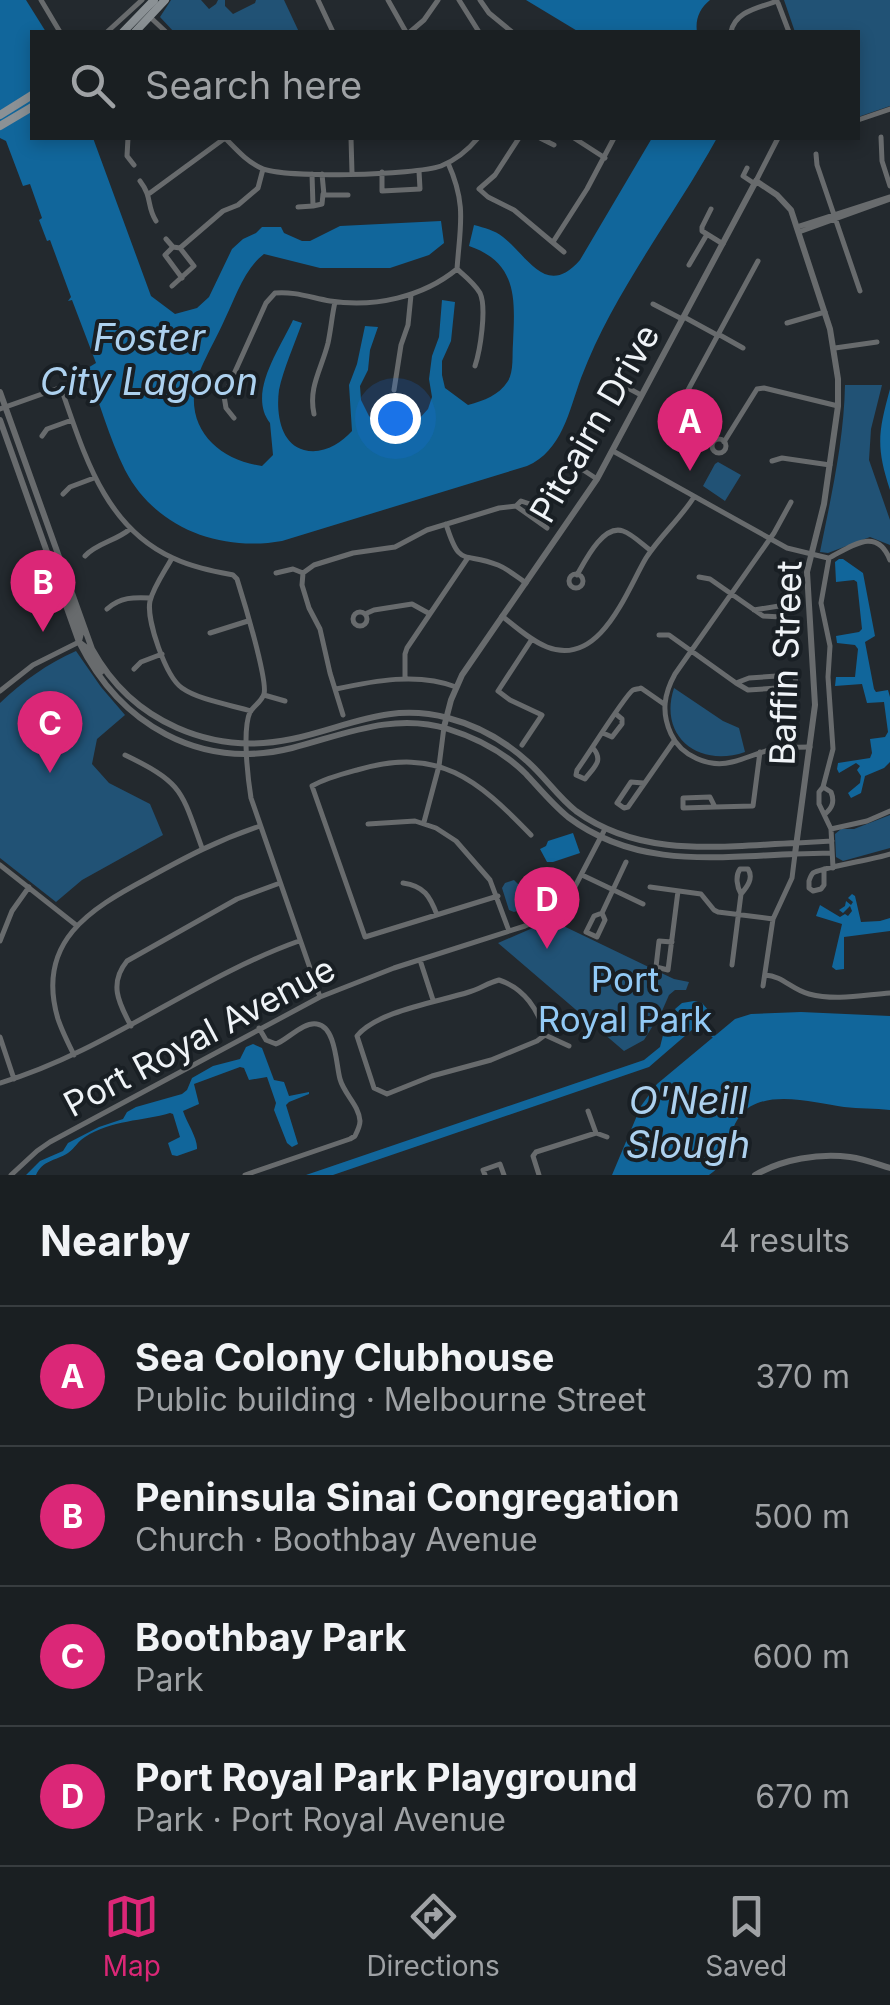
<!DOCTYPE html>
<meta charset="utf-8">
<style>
:root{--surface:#1a1f22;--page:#23272a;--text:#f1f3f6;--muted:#9fa2a5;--line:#383d40;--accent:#db2777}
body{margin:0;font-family:Inter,sans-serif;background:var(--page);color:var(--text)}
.you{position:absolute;left:395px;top:418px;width:35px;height:35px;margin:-25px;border:8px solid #fff;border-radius:50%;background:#1a73e8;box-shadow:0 0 0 15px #1a73e833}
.badge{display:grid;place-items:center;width:65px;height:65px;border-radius:50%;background:var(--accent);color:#fff;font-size:32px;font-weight:700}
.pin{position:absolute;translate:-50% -82px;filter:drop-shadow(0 2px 5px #0008)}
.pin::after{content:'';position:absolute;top:52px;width:35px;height:30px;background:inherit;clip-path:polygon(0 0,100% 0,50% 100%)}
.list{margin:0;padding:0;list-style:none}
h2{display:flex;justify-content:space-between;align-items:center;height:130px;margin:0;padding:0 40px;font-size:42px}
h2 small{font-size:32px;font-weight:400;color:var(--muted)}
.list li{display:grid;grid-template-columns:65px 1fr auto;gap:30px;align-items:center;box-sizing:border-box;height:140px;padding:0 40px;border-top:2px solid var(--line)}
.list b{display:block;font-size:38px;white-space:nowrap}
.list p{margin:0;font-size:32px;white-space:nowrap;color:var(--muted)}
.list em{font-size:32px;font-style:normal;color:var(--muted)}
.icon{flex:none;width:55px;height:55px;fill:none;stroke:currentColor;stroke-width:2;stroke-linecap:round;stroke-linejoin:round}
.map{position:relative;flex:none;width:890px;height:1175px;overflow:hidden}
.search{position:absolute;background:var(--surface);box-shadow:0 5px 15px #0003;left:30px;right:30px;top:30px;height:110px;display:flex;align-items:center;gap:25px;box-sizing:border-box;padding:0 35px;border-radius:0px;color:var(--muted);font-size:38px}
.sheet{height:690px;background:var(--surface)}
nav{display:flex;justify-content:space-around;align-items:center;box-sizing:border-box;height:140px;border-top:2px solid var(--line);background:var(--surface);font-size:28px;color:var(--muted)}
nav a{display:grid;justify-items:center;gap:5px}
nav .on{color:var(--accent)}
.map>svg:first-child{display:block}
.green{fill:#215275}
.water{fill:#11669b}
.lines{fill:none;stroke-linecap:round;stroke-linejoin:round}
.stream{stroke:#11669b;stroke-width:2.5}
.minor{stroke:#686b6d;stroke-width:5}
.tertiary{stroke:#686b6d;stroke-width:6}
.secondary{stroke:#8b9195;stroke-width:8}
.labels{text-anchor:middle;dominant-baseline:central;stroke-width:8;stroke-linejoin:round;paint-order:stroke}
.street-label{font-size:35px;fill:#eff3f7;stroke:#191f24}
.park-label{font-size:35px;fill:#92caf6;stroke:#191f24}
.water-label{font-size:38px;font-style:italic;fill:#add1ef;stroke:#191f24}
</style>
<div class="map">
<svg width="890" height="1175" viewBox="0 0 890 1175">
<rect width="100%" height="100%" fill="#23292e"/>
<!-- green -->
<path class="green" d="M171,0H201L209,9L216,4L218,0H225V6L233,14L255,3L256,0H284L299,32H174L160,17Z
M784,0H890V106L858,117V32H795Z
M845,385H882L871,429L869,460L890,520V545L870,537L828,553L820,552C831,497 844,441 845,385Z
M718,462L741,475L725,501L703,486L715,464Z
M76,651L101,687L125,715L97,739L92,764L109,783L150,804L163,835L82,880L56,902L0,858V703C23,681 47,664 76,651Z
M674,688L723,721L739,728L745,752C699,768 658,737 674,688Z
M890,815V848L843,861L836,857L835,834L841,829H854Z
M531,879L540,905L538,908L531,911L526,908L514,912L509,910L502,888L505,883L514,880L518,884Z
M551,920L657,971L674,979L689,982L686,990H675L669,995L662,1011L644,1040L624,1051L498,943Z"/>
<!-- water -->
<path class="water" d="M0,0H26L46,32H32V138H93L151,296L175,314L197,308L209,297L232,249L243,239L256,233L262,227H281L284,233L302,241H310L340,226L441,221L444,243L429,255L390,268H320L264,254C244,269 235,299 224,321C216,339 199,368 195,386C187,432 221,460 262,466L273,455L270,423C247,393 280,349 293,320L302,323C295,343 283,370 279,390C276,412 280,444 304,450C322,455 340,444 352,431L349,385L357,364L365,326L378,327L370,350L368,370L360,386L361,400L369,416L379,425L392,428L419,419L428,409L432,397L429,379L432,356L439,337L442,300L455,302L451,341L442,361V375L445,388L468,405C485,400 498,396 508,381C514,371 512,355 513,343C515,299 518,263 469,246L474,225C485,228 494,230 503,237C528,256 546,299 580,260L652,138H717C673,218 614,291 581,378C569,411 562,451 527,466L282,541C220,552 155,528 125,470C109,438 100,402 86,369L96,363L72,300L68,301L71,297L50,240L47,241L39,220L42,218L30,184L23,186L6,141L0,138Z
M526,0H710C700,8 695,19 697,32H579Z
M890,389V490C876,447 878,433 890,389Z
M839,559H843L863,573L875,636L865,642L874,689L876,692L888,690L890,697V762L884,768L865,776L861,793L851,798L848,793L860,783L861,776L857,770L860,766L856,763L839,773L837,769L838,763L870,758L872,753L870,739L885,737L888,732L884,702L867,703L862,684L835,686L836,677H855L858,649L855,645L837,643L836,636L859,632L862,629L857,582L854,580L836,582L835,562Z
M573,833L580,853L553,862H547L540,849L546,846L548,841Z
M852,894L855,896L861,922L880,921L890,918V931L844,937V969L836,970L832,967L842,924L816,916L820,905L840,917L845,914L848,916L852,911L850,906L843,913L839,910L845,906L846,901L851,905L853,902L848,898Z
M694,1001L702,1003L709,1011V1018L702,1027L693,1029L649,1067L333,1175H306L644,1060L660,1047L663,1035L679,1025L680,1026L683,1023L675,1009L682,1003Z
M801,1012L890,1016V1110C875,1108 859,1109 844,1107C815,1103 762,1087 740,1116C724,1136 737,1156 709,1175H612L641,1106L657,1084L735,1019L751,1014Z
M253,1044L262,1048L274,1080L284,1082L289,1096L309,1092V1094L289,1102L286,1105L298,1144L292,1147L287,1143L274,1110L276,1103L267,1077L249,1080L244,1068L240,1067L194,1084L199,1104L183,1111C187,1123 198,1139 197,1149L177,1156L172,1155L168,1143L180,1137L173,1114L170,1113C143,1121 111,1120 85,1137C78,1141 75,1148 68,1153C55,1161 43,1160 36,1175H26L40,1161L63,1151L68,1143L99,1127L123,1119L127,1112L136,1107L182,1094L187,1090L192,1078L213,1066L240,1059L246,1047Z"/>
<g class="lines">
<!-- stream -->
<path class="stream" d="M701,1024L716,1039"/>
<!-- minor -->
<path class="minor" d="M41,0L60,32
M318,0L333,32
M388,0L406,32
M459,0L479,32
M480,0L489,13L512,32
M778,3L789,32
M150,17L166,32
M107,32L142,0
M410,32L424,20L438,0
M731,32C735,11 759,8 777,1
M858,120L890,109
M881,137L882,161L890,186
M128,138L127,156L134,165
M351,138L352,173
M519,138L495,175L479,189L488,197L514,210L564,252
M540,138L554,145
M574,138L605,158
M816,154L817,165L860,291
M448,163C467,205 460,226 457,269
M747,168L743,176L755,184
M382,172V191L420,189L419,171
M312,174L313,206
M322,174L324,195H348
M140,181C153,198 146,205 156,221
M756,181L778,138
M150,193L225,138C236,149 246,161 261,168C284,179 415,175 441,166C456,160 468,150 478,138
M313,206L322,204L323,194
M298,207L313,206
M711,209L702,227V231L723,244
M797,227L890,197
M799,232L890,199
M166,239L173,247
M553,242L587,189L614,138
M180,248L173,247L165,255L182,278
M689,265L706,236
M457,269C465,276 475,284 480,293C487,308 480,351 475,366
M172,286L194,266L180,248L223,211L238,205L258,188L263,169
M653,304L682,319
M684,317L717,335
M787,323L825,312
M718,334L743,348
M835,348L877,342
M613,380L641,395
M61,388C84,453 104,527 173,558C192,567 213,571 233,575L237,579C243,598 268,680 264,694C262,701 254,706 250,712C242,730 248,779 251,798L320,997
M394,390L401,345L408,325L411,295
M671 409a7 7 0 1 1 14 0a7 7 0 1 1-14 0Z
M681,403L758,261
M0,409L76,382
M314,414C308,387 322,368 328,343C331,329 332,315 335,302
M234,418L226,408L224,396L266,303L275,293C294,291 312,298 330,301C374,308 423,297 457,269
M42,436L47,429L72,420
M590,439L587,441L574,464L597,479
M712 446a7 7 0 1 1 14 0a7 7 0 1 1-14 0Z
M724,442L757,389L764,388L838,406
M613,451L787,548L828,558
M772,461L782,458L830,465
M63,494L70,487L94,478
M791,502L774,533L675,674C664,694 661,712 671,734C681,756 709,768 732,762C745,759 757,753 770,750C783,747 796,747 810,747
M516,506L547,528
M532,507L544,492
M446,524C460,569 463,551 498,565C508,569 517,577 526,583
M85,556C97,543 116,541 130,529
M172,558C165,571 154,586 150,601C146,620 166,677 182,688C199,700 231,705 251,711
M276,573L293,569L303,573L314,565L353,553L395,547L427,530L499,508L516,506L521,501L530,504V515
M303,573L302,585L309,608L320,629L330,673L343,715
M569 581a7 7 0 1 1 14 0a7 7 0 1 1-14 0Z
M577,575C585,561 603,524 623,531C632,534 642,544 650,550
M699,577L710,579L763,616L781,617L783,614V608L779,606L754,610
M107,609C120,597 134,597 151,598
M353 619a7 7 0 1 1 14 0a7 7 0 1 1-14 0Z
M365,614L374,610L412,604L430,614
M502,616C516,627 530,640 547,647C600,668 626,592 646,558C660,536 680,519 694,497
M210,633L248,621
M659,635H669L736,683L749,678L792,675L795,676L796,684L793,687L748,690L736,683
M134,669L141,662L162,654
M405,679V654L407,648L467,559
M336,689C373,681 418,672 456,687
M0,691L33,665L79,642
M264,695L285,701
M603,733L612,737L622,724V719L616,714
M522,745L542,715L510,700L498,691L532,639
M593,748C604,761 594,767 585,779L576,775L577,770C586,758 625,695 633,690C636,689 639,689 641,688L664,704
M125,755C183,783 181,790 202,848
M643,783L631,782L617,803L624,808L628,807L674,741
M823,787L831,792C835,802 832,808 825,814
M715,807L683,808V798L710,797L715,807L753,806L760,752
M424,822L439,766L444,727
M368,824L415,821L436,828L456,841L490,880L509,931
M831,829L867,821L890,811
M797,843L832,841
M0,865L76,925
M833,868L831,829L819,804V792L823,787L833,749L828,677L830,646L821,603L829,558C852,546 877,526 890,560
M824,869V885L821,889L813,891L809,888V881C810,878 811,875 813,873C819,868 876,859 890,854
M582,875L643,904
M403,883C424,886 430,896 437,915
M650,887L701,894L714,910L718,912L773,919
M498,896L365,937L312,786C326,778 342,774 357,770C439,746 477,779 531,835
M602,913L605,920L597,937L586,932L594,916L602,913L626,862
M0,941L12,911L29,887
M672,942L659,941L656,967L668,970L678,891
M420,960L433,1000
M732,965L741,894C737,887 735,876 740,869H748C754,878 747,887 741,894
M765,975C783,976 792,990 809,994C836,1001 863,995 890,993
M763,986L773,919L792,878L795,854L832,853
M131,1026C118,1002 109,983 127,961L237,899L280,883
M545,1035L537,1041L491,1060L432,1076L387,1094L374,1088L357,1036C377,1011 438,1002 469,992C479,989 488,983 499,980C524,988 539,1010 545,1035L569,1046
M0,1037L14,1079
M74,1055C68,1043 62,1031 58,1019C35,942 90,909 148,878C186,857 218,840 260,826
M0,1083C107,1051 195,978 299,941
M588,1111L596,1133
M11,1175L37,1151L50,1142L320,997L394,968L525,926L551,914L570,896L605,829
M245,1175L350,1139L355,1136C357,1132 360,1126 360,1121C359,1105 344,1094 340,1079C336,1065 336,1027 317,1024C304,1021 287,1040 276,1044L266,1040L259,1028
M485,1175L483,1170L500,1164L504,1175
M539,1175L533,1156L536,1152L596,1133L607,1137"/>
<!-- tertiary -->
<path class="tertiary" d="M0,392L92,649C132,722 212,756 292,739C348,727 388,702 448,718C479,726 505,741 528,762C545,777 558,797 576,811C642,859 721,846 797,843
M0,420L79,642C120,724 199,771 292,748C343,735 393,712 448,729C477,738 504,752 526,774C539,788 553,805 568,817C637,869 715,857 795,854L815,705L807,572L824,504L838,406V379L830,329L791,210L777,195L756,181L597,479L462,675L451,700L444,727
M61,567L63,580L81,633L79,641
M80,643L88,649L101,672
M755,1175C783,1159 819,1153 850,1157C864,1159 877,1164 890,1168"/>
<!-- secondary -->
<path class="secondary" d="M123,32L154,0
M135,32L165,0
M0,115L32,95
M0,126L32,107"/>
</g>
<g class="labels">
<!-- street labels -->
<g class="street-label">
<text transform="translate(594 423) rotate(-60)">Pitcairn Drive</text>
<text transform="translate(785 663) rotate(-88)">Baffin Street</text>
<text transform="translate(199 1036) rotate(-28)">Port Royal Avenue</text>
</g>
<!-- park labels -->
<g class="park-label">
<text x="625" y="979">Port<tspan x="625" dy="40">Royal Park</tspan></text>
</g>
<!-- water labels -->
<g class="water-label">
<text x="149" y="337">Foster<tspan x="149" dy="44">City Lagoon</tspan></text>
<text x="688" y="1100">O'Neill<tspan x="688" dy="44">Slough</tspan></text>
</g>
</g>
</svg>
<div class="you"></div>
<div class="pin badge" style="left:690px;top:471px">A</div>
<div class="pin badge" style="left:43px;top:632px">B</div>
<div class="pin badge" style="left:50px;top:773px">C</div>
<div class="pin badge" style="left:547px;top:949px">D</div>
<div class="search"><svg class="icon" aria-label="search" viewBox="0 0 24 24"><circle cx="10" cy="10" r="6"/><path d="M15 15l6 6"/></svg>Search here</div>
</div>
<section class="sheet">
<h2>Nearby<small>4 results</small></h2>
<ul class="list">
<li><span class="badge">A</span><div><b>Sea Colony Clubhouse</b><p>Public building · Melbourne Street</p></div><em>370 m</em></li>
<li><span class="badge">B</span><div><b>Peninsula Sinai Congregation</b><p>Church · Boothbay Avenue</p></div><em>500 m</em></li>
<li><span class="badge">C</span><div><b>Boothbay Park</b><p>Park</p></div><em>600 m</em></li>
<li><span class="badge">D</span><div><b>Port Royal Park Playground</b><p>Park · Port Royal Avenue</p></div><em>670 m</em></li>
</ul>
</section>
<nav>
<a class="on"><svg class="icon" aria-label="map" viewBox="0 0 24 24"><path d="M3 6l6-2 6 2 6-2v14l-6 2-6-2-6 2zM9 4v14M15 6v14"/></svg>Map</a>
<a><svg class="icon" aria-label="directions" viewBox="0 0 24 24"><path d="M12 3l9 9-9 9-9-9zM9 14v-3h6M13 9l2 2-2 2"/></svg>Directions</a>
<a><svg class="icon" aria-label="saved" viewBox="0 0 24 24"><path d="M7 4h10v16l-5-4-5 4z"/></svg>Saved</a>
</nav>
